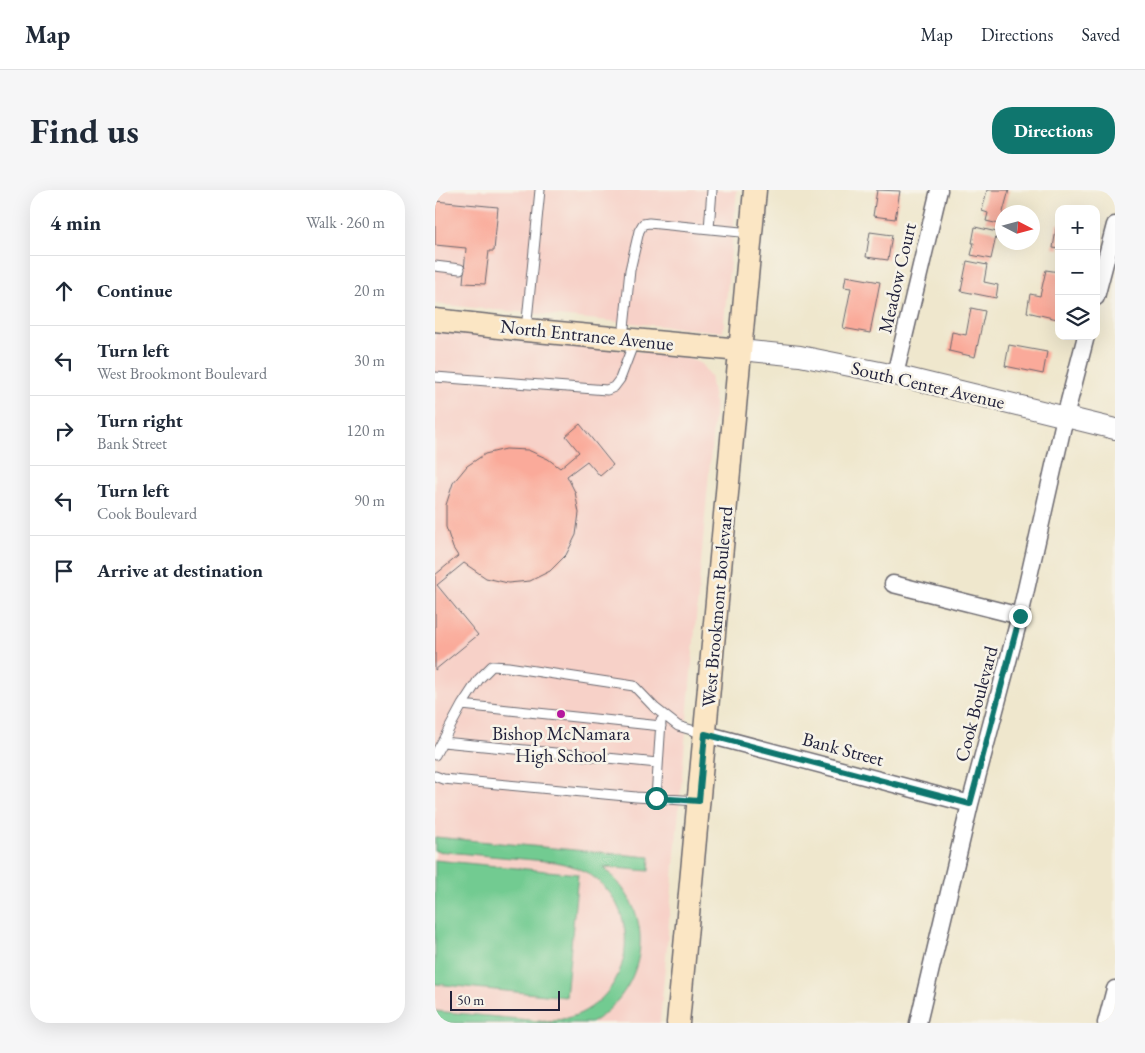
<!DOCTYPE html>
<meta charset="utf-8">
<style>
:root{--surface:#fff;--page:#f6f6f7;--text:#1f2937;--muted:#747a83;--line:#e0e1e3;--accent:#0f766e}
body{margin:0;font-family:"EB Garamond",serif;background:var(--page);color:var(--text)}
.controls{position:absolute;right:15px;top:15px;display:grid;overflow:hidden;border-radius:10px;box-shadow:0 5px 20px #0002}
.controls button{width:45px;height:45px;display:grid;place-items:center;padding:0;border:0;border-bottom:1px solid var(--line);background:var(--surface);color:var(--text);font:25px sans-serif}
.compass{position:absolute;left:560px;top:15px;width:45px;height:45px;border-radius:50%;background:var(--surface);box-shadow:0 5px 20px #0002;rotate:96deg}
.scale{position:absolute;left:15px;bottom:12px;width:110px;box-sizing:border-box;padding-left:5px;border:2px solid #22223b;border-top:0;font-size:14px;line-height:18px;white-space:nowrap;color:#22223b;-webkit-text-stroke:4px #f7f3e8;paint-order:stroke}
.stop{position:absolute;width:15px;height:15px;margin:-11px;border:4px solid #0f766e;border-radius:50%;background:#fff}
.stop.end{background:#0f766e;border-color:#fff;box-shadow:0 1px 5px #0008}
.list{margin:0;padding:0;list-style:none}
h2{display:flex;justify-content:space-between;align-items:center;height:65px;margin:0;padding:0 20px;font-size:21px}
h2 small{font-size:16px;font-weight:400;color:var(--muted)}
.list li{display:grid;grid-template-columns:32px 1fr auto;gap:15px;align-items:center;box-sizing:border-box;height:70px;padding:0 20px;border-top:1px solid var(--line)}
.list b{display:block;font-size:19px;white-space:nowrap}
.list p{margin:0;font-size:16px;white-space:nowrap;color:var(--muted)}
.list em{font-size:16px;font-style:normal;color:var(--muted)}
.icon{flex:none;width:28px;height:28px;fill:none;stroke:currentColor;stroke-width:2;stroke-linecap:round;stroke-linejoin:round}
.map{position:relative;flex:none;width:680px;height:833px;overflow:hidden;border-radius:20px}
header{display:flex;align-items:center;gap:30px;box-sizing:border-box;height:70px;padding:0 25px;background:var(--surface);border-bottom:1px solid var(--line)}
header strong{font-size:24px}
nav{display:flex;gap:28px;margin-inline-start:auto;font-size:18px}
.intro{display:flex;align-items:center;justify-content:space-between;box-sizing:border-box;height:120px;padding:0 30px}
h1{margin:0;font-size:35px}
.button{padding:12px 22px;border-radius:20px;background:var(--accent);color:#fff;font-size:18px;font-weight:700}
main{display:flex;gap:30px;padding:0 30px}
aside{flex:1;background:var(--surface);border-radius:20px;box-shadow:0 5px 20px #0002}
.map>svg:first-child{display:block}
.built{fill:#f7d1c8}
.green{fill:#72cb91;stroke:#4a7666}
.building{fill:#faaa9a}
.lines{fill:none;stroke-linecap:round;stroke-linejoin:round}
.service-casing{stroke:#6a676e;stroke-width:11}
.minor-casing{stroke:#6a676e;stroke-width:19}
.tertiary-casing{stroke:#6a676e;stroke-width:22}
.secondary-casing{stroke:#6a676e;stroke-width:25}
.service{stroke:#fff;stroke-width:9}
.minor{stroke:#fff;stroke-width:16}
.tertiary{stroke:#fff;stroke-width:20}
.secondary{stroke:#fbe6c4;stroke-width:22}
.route{stroke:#0f766e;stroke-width:6}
.poi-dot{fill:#b5179e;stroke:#f7f3e8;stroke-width:2}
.labels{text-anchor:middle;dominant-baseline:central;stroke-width:5;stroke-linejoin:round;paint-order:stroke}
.street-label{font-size:19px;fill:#22223b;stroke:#f7f3e8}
.poi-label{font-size:19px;fill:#22223b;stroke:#f7f3e8}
</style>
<header>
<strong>Map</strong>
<nav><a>Map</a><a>Directions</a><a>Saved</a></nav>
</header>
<div class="intro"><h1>Find us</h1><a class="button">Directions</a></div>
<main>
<aside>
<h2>4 min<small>Walk · 260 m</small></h2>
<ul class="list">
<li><svg class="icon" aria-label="ahead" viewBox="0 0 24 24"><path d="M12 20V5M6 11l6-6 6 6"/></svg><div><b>Continue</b></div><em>20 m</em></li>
<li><svg class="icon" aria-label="left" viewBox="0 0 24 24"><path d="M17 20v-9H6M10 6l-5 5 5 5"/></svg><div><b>Turn left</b><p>West Brookmont Boulevard</p></div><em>30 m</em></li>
<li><svg class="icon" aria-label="right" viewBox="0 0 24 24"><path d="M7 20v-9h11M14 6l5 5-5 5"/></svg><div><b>Turn right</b><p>Bank Street</p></div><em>120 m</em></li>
<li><svg class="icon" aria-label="left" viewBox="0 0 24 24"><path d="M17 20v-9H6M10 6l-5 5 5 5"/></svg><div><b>Turn left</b><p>Cook Boulevard</p></div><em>90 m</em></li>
<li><svg class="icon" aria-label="arrive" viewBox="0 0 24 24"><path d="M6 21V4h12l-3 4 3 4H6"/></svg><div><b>Arrive at destination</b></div></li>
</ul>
</aside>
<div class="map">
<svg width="680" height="833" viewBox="0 0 680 833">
<rect width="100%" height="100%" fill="#f7f3e8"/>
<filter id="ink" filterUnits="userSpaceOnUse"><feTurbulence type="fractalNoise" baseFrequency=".02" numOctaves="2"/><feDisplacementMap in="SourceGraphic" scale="10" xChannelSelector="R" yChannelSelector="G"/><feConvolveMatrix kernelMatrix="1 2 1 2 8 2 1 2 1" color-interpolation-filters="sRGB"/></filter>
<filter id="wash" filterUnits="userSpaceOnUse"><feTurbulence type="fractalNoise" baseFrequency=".0096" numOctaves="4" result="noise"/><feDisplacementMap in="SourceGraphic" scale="20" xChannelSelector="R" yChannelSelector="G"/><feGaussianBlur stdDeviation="1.12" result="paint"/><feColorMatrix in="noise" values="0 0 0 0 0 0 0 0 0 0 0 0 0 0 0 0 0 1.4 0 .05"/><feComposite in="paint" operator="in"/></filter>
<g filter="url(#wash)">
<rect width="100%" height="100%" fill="#efe7cd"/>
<!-- built -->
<path class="built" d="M0,0H302L288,142L0,114Z
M0,141L240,165L256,169L266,174L275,186L280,215L225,833H0Z"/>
<!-- green -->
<path class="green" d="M0,647L215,667L214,681L168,677C179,687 188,697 195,710C219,755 198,808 156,833H0V821L105,831C119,831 133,829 146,823C200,796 206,720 157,686C146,678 134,675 121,672L0,661Z
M0,670L143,684L131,807L0,794Z"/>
<g id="blocks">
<!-- building -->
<path class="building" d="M442,0L465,1L460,29L438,26Z
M552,0H574L568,22V35L551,31L553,23L547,21Z
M0,11L63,17L59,61H54L50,94L28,93L31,58L0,55Z
M622,33L624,34V59L618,58Z
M540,37L562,42L556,69L536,65L539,53H537Z
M435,42L457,45L453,70L431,67Z
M532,71L552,75L549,92L563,95L561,108L526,101Z
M611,80L624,82V119L622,129L592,122L595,104L605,106Z
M411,86L445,92L435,143L408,138L416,98L409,97Z
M536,118L550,121L540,167L514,161L517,142L531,145Z
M574,155L612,162L608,184L570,176Z
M145,234L178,275L165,286L152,271L132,286L140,302L144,323L141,345L131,365L115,381L95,391L73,393L51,388L29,373L2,395L43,445L0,480V385L23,366L18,358L11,337V315L18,293L32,276L50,264L71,259L93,260L113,269L125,278L144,262L131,246Z"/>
</g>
</g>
<g filter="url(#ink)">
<use href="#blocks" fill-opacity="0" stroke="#6a676e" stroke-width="1"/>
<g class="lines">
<!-- service casing -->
<g class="service-casing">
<path id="service" d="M274,39L277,0
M0,76L25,79
M91,140L105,0
M188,148L195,80L204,41L208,34L214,33L316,43
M0,187L172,200L179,197L185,189L199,152
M27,515L226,536
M8,552L223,573
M0,565L27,515L44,489L57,476L73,477L199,496L220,518L243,536L270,544
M0,586L8,589L201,607L263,611
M221,608L226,531"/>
</g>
<!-- minor casing -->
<g class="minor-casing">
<path id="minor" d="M661,107L680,35
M460,185L504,0
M458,394L585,426
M270,544L535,614
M483,833L535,614L585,426L630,227L651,146
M671,833L680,799"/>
</g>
<!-- tertiary casing -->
<g class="tertiary-casing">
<path id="tertiary" d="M305,160L365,166L460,185L680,239"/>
</g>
<!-- secondary casing -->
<g class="secondary-casing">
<path id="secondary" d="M0,130L91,140L305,160
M243,833L320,0"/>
</g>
<!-- service -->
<use href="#service" class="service"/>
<!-- minor -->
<use href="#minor" class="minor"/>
<!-- tertiary -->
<use href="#tertiary" class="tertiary"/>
<!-- secondary -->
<use href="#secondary" class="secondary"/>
</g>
</g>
<g class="lines" filter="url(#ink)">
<!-- route -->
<path class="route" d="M221,608L264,611L270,544L535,614L585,426"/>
</g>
<!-- markers -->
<circle class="poi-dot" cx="126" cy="524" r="5"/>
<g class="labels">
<!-- street labels -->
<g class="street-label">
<text transform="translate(462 88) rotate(-77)">Meadow Court</text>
<text transform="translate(152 145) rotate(6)">North Entrance Avenue</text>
<text transform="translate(493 195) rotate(13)">South Center Avenue</text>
<text transform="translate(282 417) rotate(-85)">West Brookmont Boulevard</text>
<text transform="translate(541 514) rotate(-75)">Cook Boulevard</text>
<text transform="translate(408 559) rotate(15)">Bank Street</text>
</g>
<!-- poi labels -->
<g class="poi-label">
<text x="126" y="543">Bishop McNamara<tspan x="126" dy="22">High School</tspan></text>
</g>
</g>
</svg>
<div class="controls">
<button>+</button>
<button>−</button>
<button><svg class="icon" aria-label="layers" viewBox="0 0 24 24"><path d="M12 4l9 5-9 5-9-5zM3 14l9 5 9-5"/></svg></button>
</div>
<svg class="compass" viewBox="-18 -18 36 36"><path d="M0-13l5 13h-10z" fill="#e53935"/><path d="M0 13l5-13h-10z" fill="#747a83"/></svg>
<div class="scale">50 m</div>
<div class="stop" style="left:221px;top:608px"></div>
<div class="stop end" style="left:585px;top:426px"></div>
</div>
</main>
